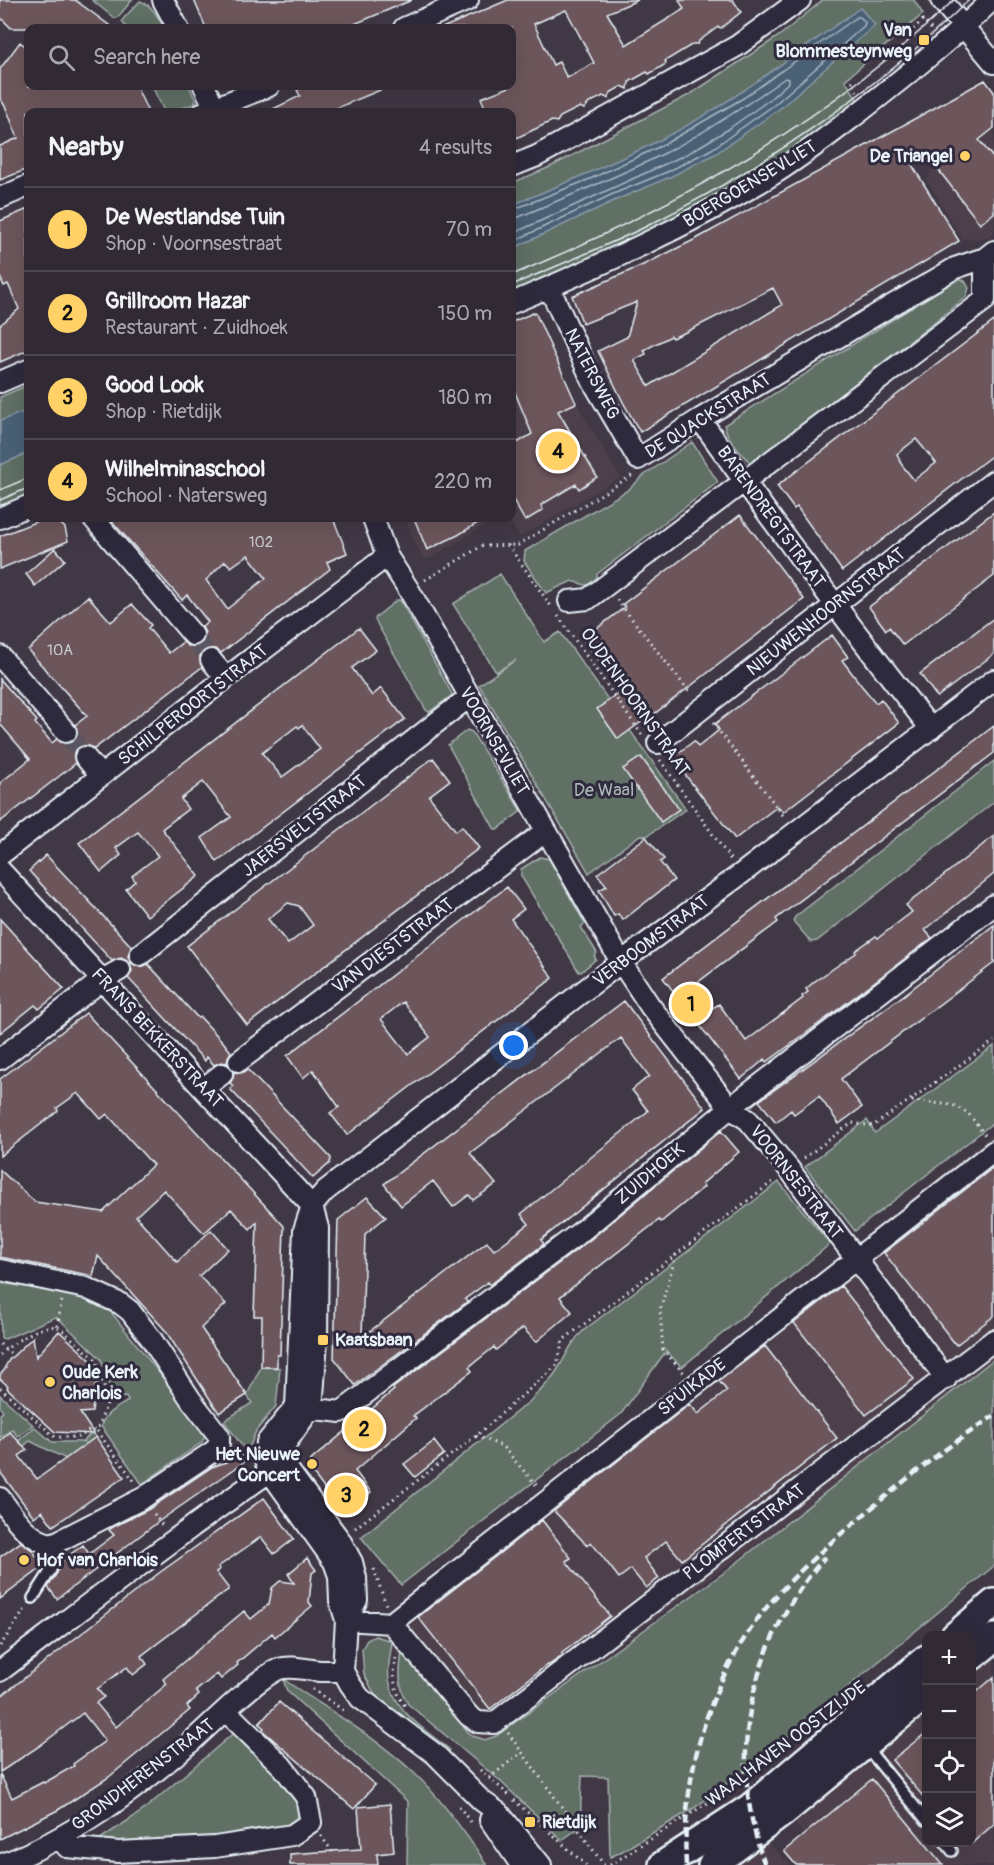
<!DOCTYPE html>
<meta charset="utf-8">
<style>
:root{--surface:#312a34;--page:#3d3640;--text:#f1f3f6;--muted:#a8a7ac;--line:#4c464f;--accent:#ffd166}
body{margin:0;font-family:Pangolin,sans-serif;background:var(--page);color:var(--text)}
.controls{position:absolute;right:18px;bottom:18px;display:grid;overflow:hidden;border-radius:12px;box-shadow:0 6px 24px #0002}
.controls button{width:54px;height:54px;display:grid;place-items:center;padding:0;border:0;border-bottom:2px solid var(--line);background:var(--surface);color:var(--text);font:30px sans-serif}
.you{position:absolute;left:514px;top:1046px;width:21px;height:21px;margin:-15px;border:4px solid #fff;border-radius:50%;background:#1a73e8;box-shadow:0 0 0 9px #1a73e833}
.badge{display:grid;place-items:center;width:39px;height:39px;border-radius:50%;background:var(--accent);color:#111;font-size:20px;font-weight:700}
.pin{position:absolute;translate:-50% -50%;border:3px solid #fff;box-shadow:0 2px 6px #0006}
.list{margin:0;padding:0;list-style:none}
h2{display:flex;justify-content:space-between;align-items:center;height:78px;margin:0;padding:0 24px;font-size:26px}
h2 small{font-size:20px;font-weight:400;color:var(--muted)}
.list li{display:grid;grid-template-columns:39px 1fr auto;gap:18px;align-items:center;box-sizing:border-box;height:84px;padding:0 24px;border-top:2px solid var(--line)}
.list b{display:block;font-size:22px;white-space:nowrap}
.list p{margin:0;font-size:20px;white-space:nowrap;color:var(--muted)}
.list em{font-size:20px;font-style:normal;color:var(--muted)}
.icon{flex:none;width:33px;height:33px;fill:none;stroke:currentColor;stroke-width:2;stroke-linecap:round;stroke-linejoin:round}
.map{position:relative;flex:none;width:994px;height:1865px;overflow:hidden}
.search{position:absolute;background:var(--surface);box-shadow:0 6px 24px #0002;left:24px;top:24px;width:492px;height:66px;display:flex;align-items:center;gap:15px;box-sizing:border-box;padding:0 21px;border-radius:12px;color:var(--muted);font-size:22px}
.panel{position:absolute;background:var(--surface);box-shadow:0 6px 24px #0002;left:24px;top:108px;width:492px;height:414px;border-radius:12px}
.map>svg:first-child{display:block}
.built{fill:#4e414c}
.green{fill:#606f65;stroke:#a4b0ae;stroke-width:1.5}
.water{fill:#4a6075;stroke:#899aa9;stroke-width:1.5}
.lines{fill:none;stroke-linecap:round;stroke-linejoin:round}
.shore{stroke:#a9b7c4;stroke-width:1.5}
.building{fill:#6c575b;stroke:#e8f1f8;stroke-width:1.5;fill-rule:evenodd}
.street-tunnel{stroke:#5a5461;stroke-width:20;stroke-dasharray:20 10;stroke-linecap:butt}
.lane-casing{stroke:#e8f1f8;stroke-width:14}
.street-casing{stroke:#e8f1f8;stroke-width:24}
.secondary-casing{stroke:#e8f1f8;stroke-width:32}
.path{stroke:#e8f1f8;stroke-width:3;stroke-dasharray:1.5 4.5;stroke-linecap:butt}
.lane{stroke:#2f2a3d;stroke-width:9}
.street{stroke:#2f2a3d;stroke-width:20}
.secondary{stroke:#2f2a3d;stroke-width:27}
.tram{stroke:#e8f1f8;stroke-width:1.5}
.rail{stroke:#e8f1f8;stroke-width:4.5;stroke-dasharray:9 4.5;stroke-linecap:butt}
.poi-dot{fill:#ffd166;stroke:#2f2a3d;stroke-width:2}
.labels{text-anchor:middle;dominant-baseline:central;stroke-width:6;stroke-linejoin:round;paint-order:stroke}
.number-label{font-size:15px;fill:#c9cad1}
.poi-label{font-size:18px;font-weight:bold;fill:#e8f1f8;stroke:#2f2a3d;text-anchor:start}
.street-label{font-size:18px;fill:#e8f1f8;stroke:#2f2a3d}
.park-label{font-size:18px;fill:#abb6b6;stroke:#2f2a3d}
</style>
<div class="map">
<svg width="994" height="1865" viewBox="0 0 994 1865">
<rect width="100%" height="100%" fill="#413846"/>
<filter id="ink" filterUnits="userSpaceOnUse"><feTurbulence type="fractalNoise" baseFrequency=".0167" numOctaves="2"/><feDisplacementMap in="SourceGraphic" scale="12" xChannelSelector="R" yChannelSelector="G"/><feConvolveMatrix kernelMatrix="1 2 1 2 8 2 1 2 1" color-interpolation-filters="sRGB"/></filter>
<g filter="url(#ink)">
<!-- built -->
<path class="built" d="M985,80L994,92V233L987,238L962,239L927,180L930,176L928,172L939,161L915,118Z
M514,392L528,424L576,403L620,477L520,537L508,518H512V393Z
M405,518H498L428,559L421,556Z
M994,1133V1373L474,1749L374,1627Z
M994,1606V1865H823L769,1783L926,1660V1842H972V1636Z
M759,1834L790,1865H724Z"/>
<!-- green -->
<path class="green" d="M92,0H132L118,17L114,18Z
M823,0H914L923,14L845,80L858,100L817,135L690,211L512,294V183L550,167L689,95L779,36Z
M140,1C153,5 158,18 164,28H126L122,21L124,18Z
M152,86H189L196,101L194,104L168,112L164,111Z
M959,278L965,281L969,288L966,297L926,329L751,463C740,453 728,440 724,425Z
M28,385V494L0,506V397Z
M692,442L718,482L597,574V583L592,587L572,581L546,593L524,561L525,551L628,490L643,476Z
M500,574L544,642L560,632L686,809L647,836L640,835L589,873L479,685L516,660L496,672L453,604Z
M397,600H400L452,694L451,696L429,712L426,710L375,620L376,617Z
M467,730L472,732L521,811L497,830L494,828L448,745Z
M994,761V802L817,941L811,942L793,921L795,917Z
M540,857L549,859L585,924L581,927L597,953L594,956L596,959L581,972H579L521,876V869Z
M994,1046V1122L855,1231L805,1167L867,1120L875,1133Z
M779,1182L830,1244L682,1367L666,1351L621,1414L401,1585L361,1537L530,1401C540,1391 551,1381 558,1369C567,1354 571,1342 584,1330Z
M0,1283C37,1289 79,1290 111,1312L205,1431L206,1434L202,1442L142,1484L101,1426C105,1412 117,1408 128,1401L126,1397L113,1399L101,1359L59,1319L55,1317L5,1339L1,1338Z
M994,1359V1566L761,1759L694,1808L619,1853L610,1857L608,1777L582,1776L580,1827L562,1840L499,1780L408,1704C398,1687 399,1671 402,1652L407,1650L468,1732L473,1736L485,1740L496,1736L725,1572Z
M261,1367L280,1368L276,1406L256,1431L250,1446L245,1450L224,1421L252,1403L247,1395Z
M0,1395L33,1425L18,1437L12,1429L0,1438V1414L3,1412L0,1407Z
M35,1427L52,1442H83L92,1432L97,1438L66,1459L30,1441L0,1465V1456Z
M375,1636L392,1641C391,1654 387,1666 389,1679C393,1711 427,1731 450,1750L448,1752L375,1695L364,1674L362,1649L367,1640Z
M283,1679C325,1708 376,1737 413,1772C439,1796 467,1835 487,1865H407L408,1802L287,1691Z
M236,1731L297,1792L301,1812L298,1821L291,1827L207,1843L91,1845L141,1812Z"/>
<!-- water -->
<path class="water" d="M860,8L875,25L778,110L715,154L670,177L616,200L512,249V205C561,185 610,165 658,141C730,105 795,54 860,8Z
M28,410V453L0,465V421Z"/>
<g class="lines">
<!-- shore -->
<path class="shore" d="M512,210L590,179L663,145L745,97L857,17H860L865,22L864,26L774,105L712,149L667,172L613,194L512,242
M512,218L519,217C568,196 618,177 665,153C707,131 747,105 785,78L789,79V82L769,100L727,130L687,154L512,234"/>
</g>
<!-- building -->
<path class="building" d="M0,0H75L113,28H11L0,17Z
M194,0H412L345,28H206Z
M508,0H638L607,13L626,45L684,9L679,0H733L741,12L721,28L718,27L699,41L698,44H693L665,61L666,64L649,74L647,72L629,82L628,89L622,86L610,93L609,99L603,96L589,103L584,109L580,107L560,117L557,122L552,121L512,140V112H487L481,98L512,86V28H442ZM566,10L594,63L567,78L559,62L553,65L534,24Z
M20,42L28,48V86H136L148,112H28V169L0,180V146L18,138L6,108L0,98V69Z
M985,80L994,92V128L979,140L994,159V213L980,224L927,155L912,165L959,241L640,432L623,402L598,351L627,337L637,302L583,324L572,296L643,265L696,239ZM773,288L782,305L649,386L634,360L646,354L644,350L671,336L672,338L686,332Z
M308,86H390L327,112H267L300,96L297,90Z
M28,209V350L0,362V325L19,309L8,284L4,286L0,277V221Z
M535,312L576,403L558,411L597,477L579,489L576,484L541,505L543,510L525,521L512,498V446L532,434L512,385V322Z
M994,321V454L842,571L797,507L794,509L777,486ZM916,439L936,463L914,480L902,465L897,454Z
M994,512V576L903,645L889,627L886,630L869,607Z
M740,515L804,599L645,721L644,720L618,739L597,709L622,691L583,639L625,607L623,604Z
M45,518H55L65,528L68,541L0,569V536Z
M109,518H333L347,553L327,562L330,569L221,653L215,649L204,650L200,656L202,667L94,749L89,746L78,748L74,753L75,764L0,822V783L30,759L0,724V679L37,721L35,723L52,743L57,739L63,743L73,741L77,735L75,725L87,716L28,650L88,596L111,622L132,604L151,625L148,628L169,653L183,642L188,646L195,647L200,644L204,640L205,633L202,627L208,622L187,595L182,600ZM248,555L266,578L227,609L206,580L225,561L231,567Z
M414,518H486L458,535L427,550Z
M55,548L65,560L35,586L26,574Z
M994,618V654L937,697L920,674Z
M359,628L376,650L352,668L372,696L381,688L405,719L217,862L202,838L231,817L203,782L181,799L188,809L162,829L199,876L147,916L126,889L135,881L132,876L158,856L138,832L116,848L121,855L101,872L79,843ZM302,725L320,749L282,777L262,753L297,726L299,728Z
M832,635L848,657L842,660L861,685L876,703L881,699L899,723L783,812L778,806L735,839L672,758L694,741L698,747L719,730L715,724Z
M994,726V753L776,919L778,922L693,986L711,1009L719,1004L746,1041L803,998L802,996L808,992L806,989L815,981L856,953L855,951L876,936L878,938L912,912L906,905L994,836V874L925,930L932,938L828,1017L767,1062L765,1059L741,1079L663,978Z
M641,757L679,809L661,822L623,769Z
M433,758L450,780L429,796L456,831L462,826L479,848L247,1025L187,946ZM288,903L299,906L313,925L288,944L268,919Z
M646,837L664,859L660,862L674,880L623,920L618,914L614,916L599,890L607,886L597,874Z
M46,855L132,947L128,956L131,963L141,967L148,964L198,1018L200,1017L224,1043L231,1052L228,1057L227,1063L221,1062L214,1065L207,1057L205,1061L128,978L132,971L130,964L121,958L112,961L29,871Z
M507,887L524,909L511,919L553,978L347,1135L330,1113L339,1107L313,1070L303,1078L287,1056ZM403,1002L430,1037L408,1054L381,1019Z
M0,919L64,989L39,1009L35,1005L0,1033Z
M994,925V963L841,1079L862,1107L839,1124L819,1096L794,1114L791,1110L776,1122L759,1101L904,995Z
M624,1001L705,1108L541,1240L544,1244L490,1285L488,1282L465,1299L467,1302L355,1385L334,1358L338,1220L367,1197L386,1217L365,1234L362,1337L487,1242L494,1250L529,1224L521,1214L648,1111L632,1090L649,1076L621,1038L470,1153L496,1184L473,1200L469,1195L453,1207L433,1181L401,1206L384,1184Z
M86,1013L284,1226L280,1355H277V1367H261L262,1316H254L257,1222L250,1229L231,1209L204,1233L164,1190L136,1216L177,1262L211,1230L228,1249L199,1276L226,1304L201,1328L247,1395L219,1413L165,1330L98,1256L93,1276L0,1257V1170L35,1202L103,1212L153,1165L107,1114L101,1119L78,1093L57,1108L58,1111L0,1156V1079Z
M248,1070L331,1158L330,1163L313,1178L230,1089L233,1086L230,1083L233,1078L234,1072L241,1073Z
M721,1131L739,1152L702,1184L704,1187L661,1222L659,1220L560,1297L572,1312L536,1342L523,1328L496,1350L494,1347L469,1367L472,1371L413,1416L416,1418L355,1471L371,1492L345,1512L341,1506L339,1508L308,1467L312,1464L310,1461L394,1390L393,1388L591,1239Z
M994,1167V1316L956,1345L884,1253Z
M841,1286L914,1379L866,1415L794,1323Z
M59,1331L97,1366L94,1369L98,1384L95,1386L92,1412L80,1413L94,1434L55,1432L7,1388L8,1386L0,1379V1375L6,1368L5,1367L9,1360L33,1337L36,1357Z
M765,1346L837,1438L682,1560L666,1541L644,1558L659,1578L646,1588L631,1569L619,1578L591,1542L587,1545L554,1511L690,1404L698,1414L727,1391L719,1381Z
M10,1432L27,1450L19,1456L37,1479L96,1437L124,1477L53,1526L42,1511L34,1517L0,1472V1441Z
M434,1441L444,1454L415,1477L404,1464Z
M248,1454L250,1458L158,1522L57,1599L48,1587L57,1573L60,1562L83,1545L89,1554L114,1535L109,1530L115,1526L149,1509L212,1467Z
M264,1498L294,1539L274,1554L261,1537L218,1567L220,1569L216,1572L229,1589L141,1656L147,1664L133,1675L127,1667L97,1689L104,1697L96,1703L116,1727L167,1684L163,1679L244,1611L251,1619L269,1604L272,1588L280,1581L294,1583L288,1574L307,1558L316,1570L312,1573L309,1602L312,1606L275,1637L272,1633L237,1663L238,1665L221,1679L217,1674L196,1691L199,1695L187,1706L190,1710L109,1777L58,1810L0,1839V1774L12,1798L43,1782L44,1783L74,1766L73,1764L105,1741L83,1713L38,1747L0,1772V1697L159,1573Z
M542,1520L571,1558L566,1561L610,1616L562,1653V1656L549,1665H547L490,1709L418,1617Z
M21,1542L32,1550L44,1566L0,1599V1557Z
M994,1677V1824L972,1843V1696Z
M279,1702L375,1785L354,1809L262,1730L264,1728L259,1724Z
M927,1732V1801L892,1760Z
M872,1779L943,1865H796L784,1851Z
M390,1804L394,1852L377,1854L378,1865H290V1854L361,1849L358,1807Z"/>
<g class="lines">
<!-- street-tunnel -->
<path class="street-tunnel" d="M193,635L211,660
M66,732L85,757"/>
<!-- lane casing -->
<g class="lane-casing">
<path id="lane" d="M33,1598L51,1570L58,1543
M866,1747L926,1820
M945,1842L952,1851"/>
</g>
<!-- street casing -->
<g class="street-casing">
<path id="street" d="M163,0L178,28
M941,0L994,63
M404,28L468,0
M204,86L217,112
M204,112L269,86
M512,166L537,156L737,46L800,0
M0,198L28,186
M549,287L593,382L638,459L700,419L955,268L985,258L994,251
M512,303C601,265 689,226 772,175C803,156 832,133 861,111C906,76 951,40 992,0
M0,382L28,370
M700,419C774,524 851,628 931,729
M0,518L28,506
M93,518L193,635
M373,518L387,556L409,590L621,962L650,1006L730,1108L748,1120L789,1169L946,1379
M569,601L588,599L985,300V258
M0,656L66,732
M211,660L226,678
M658,743L994,481
M85,757L101,776
M0,855L226,678L387,556
M0,870L312,1206L318,1228L317,1340L313,1396L310,1409L284,1446L282,1454L283,1463L340,1540L352,1562L356,1578L357,1600L346,1620L343,1671L350,1684L360,1698L435,1754L482,1801L499,1813L541,1865
M140,955L469,697
M0,1059L102,980L120,970
M239,1061L546,831
M204,1088L222,1074
M0,1270L86,1288L121,1304L130,1311L152,1340L191,1400L219,1436V1444L215,1450L143,1498L53,1544C29,1542 13,1516 0,1498
M299,1407L341,1412L583,1230L730,1108L994,905
M346,1620L340,1601L339,1576L334,1562L270,1472L265,1461L267,1442L296,1406L304,1230L312,1206L325,1191L621,962L741,874L994,680
M346,1620L391,1623L469,1716L478,1722L494,1723L994,1340
M391,1623L994,1151
M0,1671C93,1601 184,1530 281,1464
M490,1820L521,1865
M60,1838L67,1847L118,1852L215,1847L292,1835L311,1822L306,1797L282,1766L226,1711
M0,1865C71,1839 134,1791 191,1742C211,1724 257,1678 279,1669C292,1665 307,1670 320,1671C327,1671 335,1671 343,1671"/>
</g>
<!-- secondary casing -->
<g class="secondary-casing">
<path id="secondary" d="M955,1636L994,1603
M972,1656L994,1638
M663,1865L750,1808L926,1659
M712,1865L782,1813L926,1694"/>
</g>
<!-- path -->
<path class="path" d="M910,34L911,31L923,20L933,31
M853,81L851,83L857,91
M508,545L551,606
M425,580L482,546L518,545L633,475
M617,600L691,694
M558,616L642,735
M713,723L785,818
M660,760L731,860
M912,1101L953,1105L968,1113L985,1135
M804,1158L852,1123L873,1126L994,1041
M676,1255L660,1310L663,1350L684,1373
M57,1326L62,1300
M0,1344L10,1353
M0,1355C10,1344 46,1320 60,1328L95,1359L97,1363L108,1400L97,1431
M0,1388L55,1437H79L90,1430L97,1431
M97,1431L135,1482
M476,1436L502,1446L538,1487
M234,1452L240,1459L248,1460
M154,1514L162,1525
M355,1528L476,1436L557,1365L563,1340L775,1180
M374,1569L386,1605
M0,1646L26,1608
M396,1658C392,1676 394,1692 406,1707
M312,1689L346,1712
M508,1733L604,1865
M480,1770L509,1795
M489,1778L522,1752
M514,1800L586,1865
M459,1806L472,1825
M321,1836L334,1854
M610,1865L756,1772"/>
<!-- lane -->
<use href="#lane" class="lane"/>
<!-- street -->
<use href="#street" class="street"/>
<!-- secondary -->
<use href="#secondary" class="secondary"/>
<!-- tram -->
<path class="tram" d="M512,275C676,207 825,123 954,0
M512,285C556,266 602,248 645,227C762,169 875,91 969,0
M0,490L28,478
M0,500L28,488"/>
<!-- rail -->
<path class="rail" d="M686,1865C681,1773 711,1673 771,1602C800,1569 833,1540 867,1512C908,1477 949,1445 994,1416
M765,1865C725,1756 749,1644 825,1557"/>
</g>
</g>
<!-- markers -->
<g class="poi-dot">
<rect x="918" y="34" width="12" height="12" rx="3"/>
<circle cx="965" cy="156" r="6"/>
<rect x="317" y="1334" width="12" height="12" rx="3"/>
<circle cx="50" cy="1382" r="6"/>
<circle cx="312" cy="1464" r="6"/>
<circle cx="24" cy="1560" r="6"/>
<rect x="524" y="1816" width="12" height="12" rx="3"/>
</g>
<g class="labels">
<!-- number labels -->
<g class="number-label">
<text x="261" y="542">102</text>
<text x="60" y="650">10A</text>
</g>
<!-- poi labels -->
<g class="poi-label">
<text x="912" y="30" text-anchor="end">Van<tspan x="912" dy="21">Blommesteynweg</tspan></text>
<text x="953" y="156" text-anchor="end">De Triangel</text>
<text x="335" y="1340">Kaatsbaan</text>
<text x="62" y="1372">Oude Kerk<tspan x="62" dy="21">Charlois</tspan></text>
<text x="300" y="1454" text-anchor="end">Het Nieuwe<tspan x="300" dy="21">Concert</tspan></text>
<text x="36" y="1560">Hof van Charlois</text>
<text x="542" y="1822">Rietdijk</text>
</g>
<!-- street labels -->
<g class="street-label">
<text transform="translate(750 184) rotate(-31)">BOERGOENSEVLIET</text>
<text transform="translate(592 374) rotate(63)">NATERSWEG</text>
<text transform="translate(708 416) rotate(-32)">DE QUACKSTRAAT</text>
<text transform="translate(771 517) rotate(54)">BARENDREGTSTRAAT</text>
<text transform="translate(826 612) rotate(-38)">NIEUWENHOORNSTRAAT</text>
<text transform="translate(635 702) rotate(55)">OUDENHOORNSTRAAT</text>
<text transform="translate(193 705) rotate(-38)">SCHILPEROORTSTRAAT</text>
<text transform="translate(494 741) rotate(60)">VOORNSEVLIET</text>
<text transform="translate(304 826) rotate(-38)">JAERSVELTSTRAAT</text>
<text transform="translate(651 941) rotate(-37)">VERBOOMSTRAAT</text>
<text transform="translate(393 946) rotate(-37)">VAN DIESTSTRAAT</text>
<text transform="translate(157 1038) rotate(47)">FRANS BEKKERSTRAAT</text>
<text transform="translate(650 1174) rotate(-40)">ZUIDHOEK</text>
<text transform="translate(796 1182) rotate(52)">VOORNSESTRAAT</text>
<text transform="translate(692 1387) rotate(-38)">SPUIKADE</text>
<text transform="translate(744 1532) rotate(-37)">PLOMPERTSTRAAT</text>
<text transform="translate(786 1744) rotate(-37)">WAALHAVEN OOSTZIJDE</text>
<text transform="translate(143 1775) rotate(-37)">GRONDHERENSTRAAT</text>
</g>
<!-- park labels -->
<g class="park-label">
<text x="604" y="790">De Waal</text>
</g>
</g>
</svg>
<div class="controls">
<button>+</button>
<button>−</button>
<button><svg class="icon" aria-label="locate" viewBox="0 0 24 24"><circle cx="12" cy="12" r="6"/><path d="M12 2v4M12 18v4M2 12h4M18 12h4"/></svg></button>
<button><svg class="icon" aria-label="layers" viewBox="0 0 24 24"><path d="M12 4l9 5-9 5-9-5zM3 14l9 5 9-5"/></svg></button>
</div>
<div class="you"></div>
<div class="pin badge" style="left:691px;top:1004px">1</div>
<div class="pin badge" style="left:364px;top:1429px">2</div>
<div class="pin badge" style="left:346px;top:1495px">3</div>
<div class="pin badge" style="left:558px;top:451px">4</div>
<div class="search"><svg class="icon" aria-label="search" viewBox="0 0 24 24"><circle cx="10" cy="10" r="6"/><path d="M15 15l6 6"/></svg>Search here</div>
<section class="panel">
<h2>Nearby<small>4 results</small></h2>
<ul class="list">
<li><span class="badge">1</span><div><b>De Westlandse Tuin</b><p>Shop · Voornsestraat</p></div><em>70 m</em></li>
<li><span class="badge">2</span><div><b>Grillroom Hazar</b><p>Restaurant · Zuidhoek</p></div><em>150 m</em></li>
<li><span class="badge">3</span><div><b>Good Look</b><p>Shop · Rietdijk</p></div><em>180 m</em></li>
<li><span class="badge">4</span><div><b>Wilhelminaschool</b><p>School · Natersweg</p></div><em>220 m</em></li>
</ul>
</section>
</div>
